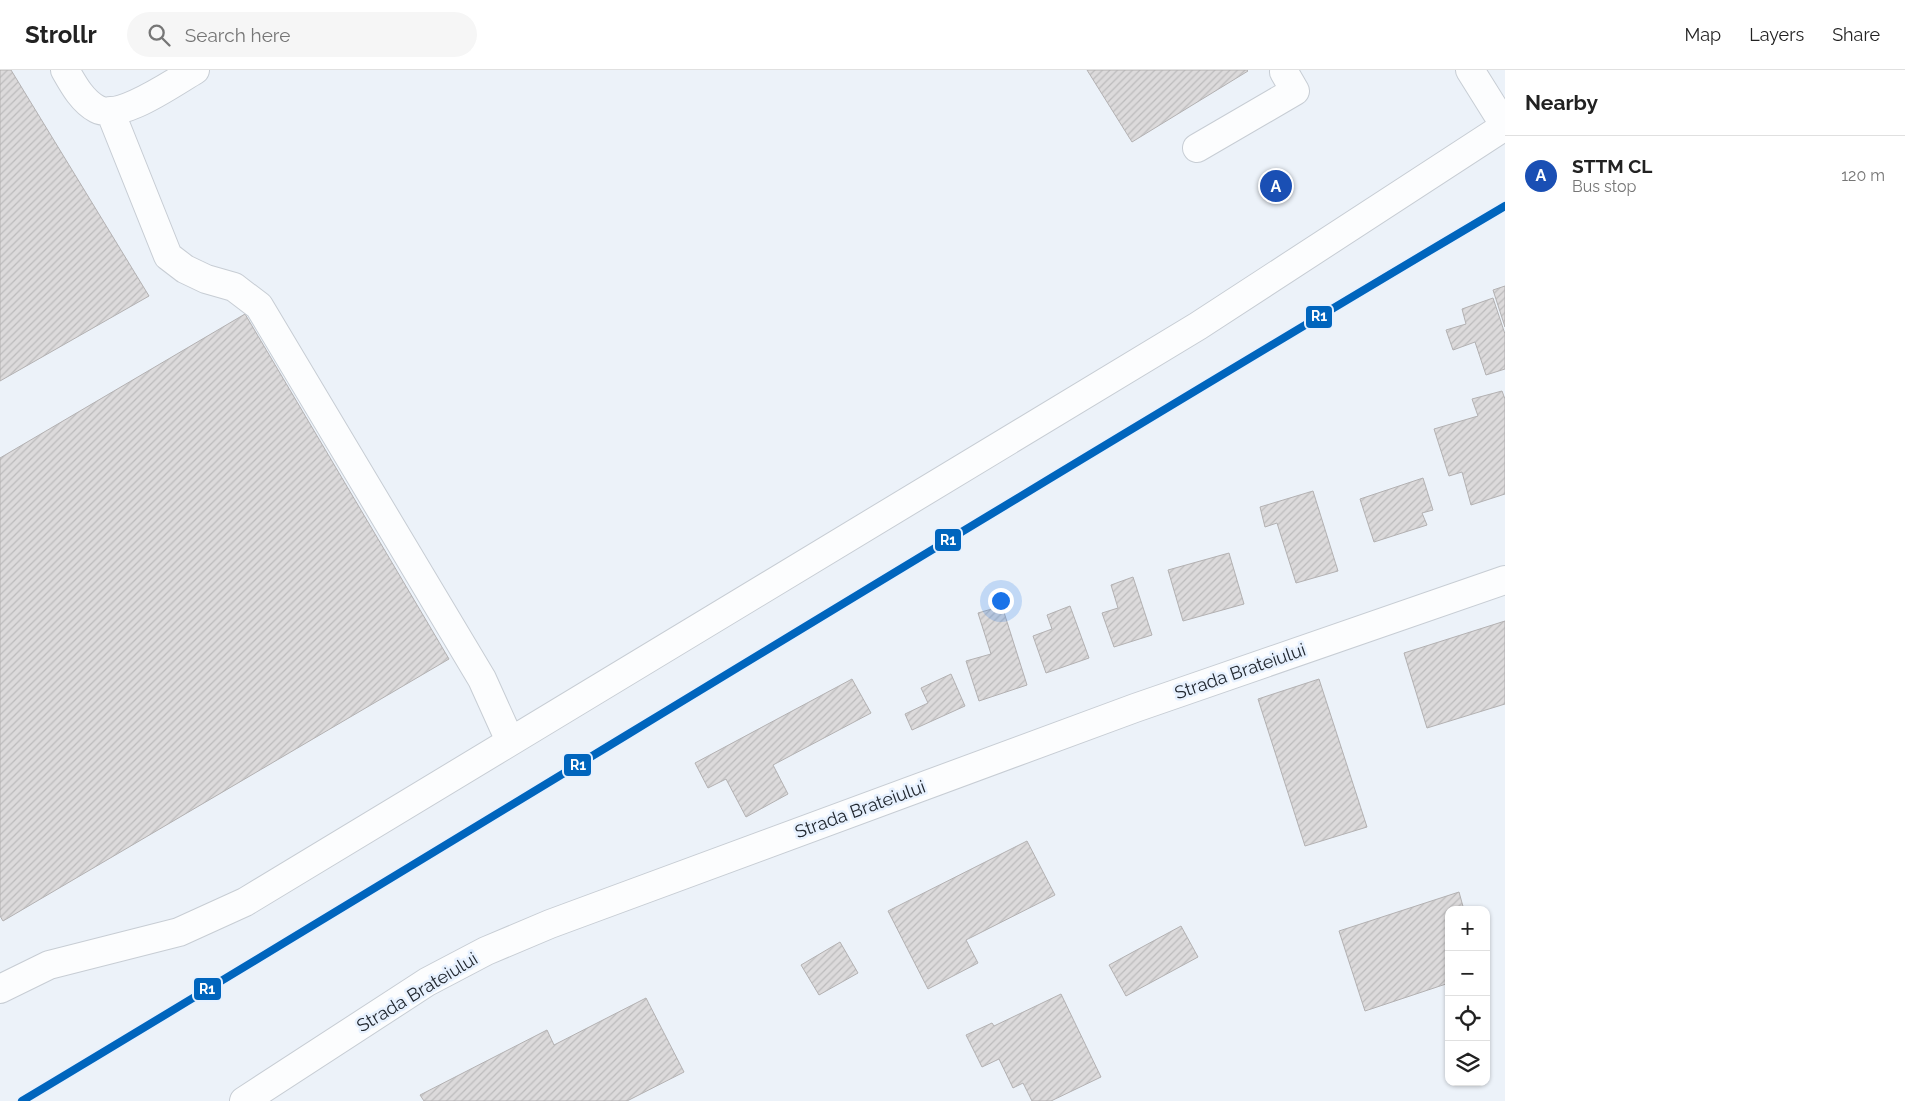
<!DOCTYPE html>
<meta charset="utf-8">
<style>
:root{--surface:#fff;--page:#f6f6f6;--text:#222;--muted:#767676;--line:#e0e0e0;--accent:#0f766e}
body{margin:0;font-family:Raleway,sans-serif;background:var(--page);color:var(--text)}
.controls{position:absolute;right:15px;bottom:15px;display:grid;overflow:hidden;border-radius:10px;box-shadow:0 1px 4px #0004}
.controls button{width:45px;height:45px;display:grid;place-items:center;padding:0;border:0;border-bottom:1px solid var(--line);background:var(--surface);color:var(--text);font:25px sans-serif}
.you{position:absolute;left:1000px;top:530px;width:18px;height:18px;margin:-12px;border:4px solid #fff;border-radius:50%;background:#1a73e8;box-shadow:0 0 0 8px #1a73e833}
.badge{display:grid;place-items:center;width:32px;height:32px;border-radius:50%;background:var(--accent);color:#fff;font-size:16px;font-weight:700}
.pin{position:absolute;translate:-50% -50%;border:2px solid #fff;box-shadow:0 1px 5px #0006}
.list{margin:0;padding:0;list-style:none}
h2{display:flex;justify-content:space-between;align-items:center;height:65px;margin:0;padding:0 20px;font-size:21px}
h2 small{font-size:16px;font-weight:400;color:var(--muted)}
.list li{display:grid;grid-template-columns:32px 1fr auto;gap:15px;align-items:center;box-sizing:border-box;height:80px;padding:0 20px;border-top:1px solid var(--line)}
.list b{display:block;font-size:19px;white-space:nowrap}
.list p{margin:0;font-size:16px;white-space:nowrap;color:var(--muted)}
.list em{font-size:16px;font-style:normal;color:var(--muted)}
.icon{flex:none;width:28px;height:28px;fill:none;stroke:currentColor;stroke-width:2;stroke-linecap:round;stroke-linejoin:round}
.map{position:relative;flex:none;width:1505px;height:1031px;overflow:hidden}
header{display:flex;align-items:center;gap:30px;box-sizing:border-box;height:70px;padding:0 25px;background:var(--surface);border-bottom:1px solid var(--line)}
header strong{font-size:24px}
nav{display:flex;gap:28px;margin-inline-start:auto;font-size:18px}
.search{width:350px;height:45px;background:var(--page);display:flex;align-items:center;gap:12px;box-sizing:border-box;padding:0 18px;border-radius:28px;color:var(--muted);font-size:19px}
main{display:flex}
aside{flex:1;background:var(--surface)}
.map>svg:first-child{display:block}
.building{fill:url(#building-hatch);stroke:#b3b1b2}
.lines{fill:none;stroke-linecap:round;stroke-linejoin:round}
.minor-casing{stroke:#c7cdd4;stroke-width:30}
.major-casing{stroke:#c7cdd4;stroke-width:30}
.minor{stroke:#fcfdfe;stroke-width:28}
.major{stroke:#fcfdfe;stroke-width:28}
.rail-1-casing{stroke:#e7f1fe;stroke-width:11}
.rail-1{stroke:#0065bd;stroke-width:8}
.labels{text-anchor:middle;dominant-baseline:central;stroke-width:5;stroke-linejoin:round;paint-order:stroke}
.street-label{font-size:18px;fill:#21272f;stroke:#e7f1fe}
.line-badge{stroke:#e7f1fe;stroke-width:2}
.badge-label{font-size:14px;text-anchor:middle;font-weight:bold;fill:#fff}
</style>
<header>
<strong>Strollr</strong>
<div class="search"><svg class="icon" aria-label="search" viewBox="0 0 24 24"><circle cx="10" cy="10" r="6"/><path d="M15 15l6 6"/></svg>Search here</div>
<nav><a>Map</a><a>Layers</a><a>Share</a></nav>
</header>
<main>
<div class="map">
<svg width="1505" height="1031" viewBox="0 0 1505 1031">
<defs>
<pattern id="building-hatch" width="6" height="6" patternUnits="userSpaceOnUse" patternTransform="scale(1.25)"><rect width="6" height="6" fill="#dcdadb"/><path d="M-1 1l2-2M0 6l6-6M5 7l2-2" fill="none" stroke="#bcbbbc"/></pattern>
</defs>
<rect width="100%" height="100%" fill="#ecf2f9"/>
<!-- building -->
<path class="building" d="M0,0H11L149,226L0,311Z
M1087,0H1247L1248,1L1132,72Z
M1505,216V257L1493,220Z
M1493,228L1505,264V299L1486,305L1475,272L1453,280L1446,260L1466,254L1462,239Z
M245,244L449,589L3,851L0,846V388Z
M1502,321L1505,329V424L1471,435L1462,402L1449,406L1434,359L1478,346L1472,329Z
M1423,408L1433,440L1422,443L1427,455L1374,472L1360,429Z
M1313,421L1338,501L1296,513L1277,453L1265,457L1260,437Z
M1229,483L1244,534L1183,551L1168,500Z
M1133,507L1152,565L1114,577L1102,543L1118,538L1111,515Z
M1002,536L1027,615L979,631L966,591L991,584L978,543Z
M1070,536L1089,588L1046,603L1033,566L1052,559L1047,545Z
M1505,551V634L1427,658L1404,583Z
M951,604L965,636L912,660L905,644L928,633L921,618Z
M852,609L871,643L773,695L788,724L746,747L726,709L708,718L695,693Z
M1319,609L1367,757L1305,776L1258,629Z
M1027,771L1055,825L966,870L978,893L928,919L888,841Z
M1459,822L1464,840H1449V913L1365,941L1339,861Z
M1181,856L1198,887L1126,926L1109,895Z
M840,872L858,903L819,925L801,895Z
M1061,924L1101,1007L1051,1031H1032L1023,1013L1013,1018L999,989L982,997L966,965L992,953L994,956Z
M646,928L684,1002L627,1031H424L420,1025L547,960L554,975Z"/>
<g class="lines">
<!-- minor casing -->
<g class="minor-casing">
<path id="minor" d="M65,0C73,14 82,31 97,39C120,51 174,12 195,0
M1470,0L1505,56
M110,41L168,186L185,199L206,209L234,217L259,236L482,609L510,671
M1197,78L1295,21L1284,2
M0,919L49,895L179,862L245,832L1198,256L1505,56"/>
</g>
<!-- major casing -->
<g class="major-casing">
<path id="major" d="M244,1031L427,912L486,881L550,854L1135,638L1505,510"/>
</g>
<!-- minor -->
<use href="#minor" class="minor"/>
<!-- major -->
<use href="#major" class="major"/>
<!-- rail-1 casing -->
<g class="rail-1-casing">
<path id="rail-1" d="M22,1031C517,734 1008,430 1505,136"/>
</g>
<!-- rail-1 -->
<use href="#rail-1" class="rail-1"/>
</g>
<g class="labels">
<!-- street labels -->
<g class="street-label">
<text transform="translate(1240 601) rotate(-19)">Strada Brateiului</text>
<text transform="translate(860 739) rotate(-20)">Strada Brateiului</text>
<text transform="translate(417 922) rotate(-31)">Strada Brateiului</text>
</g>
</g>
<g class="line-badge">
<rect x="1305" y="235" width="28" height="24" rx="5" fill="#0065bd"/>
<rect x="934" y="458" width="28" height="24" rx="5" fill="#0065bd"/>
<rect x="563" y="683" width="29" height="24" rx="5" fill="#0065bd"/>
<rect x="193" y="907" width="29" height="24" rx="5" fill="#0065bd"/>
</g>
<g class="badge-label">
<text x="1319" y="251">R1</text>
<text x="948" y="475">R1</text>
<text x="578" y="700">R1</text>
<text x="207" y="924">R1</text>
</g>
</svg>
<div class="controls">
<button>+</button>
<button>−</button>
<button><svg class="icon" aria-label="locate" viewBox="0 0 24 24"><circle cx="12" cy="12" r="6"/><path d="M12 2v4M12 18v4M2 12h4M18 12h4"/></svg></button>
<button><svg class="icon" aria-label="layers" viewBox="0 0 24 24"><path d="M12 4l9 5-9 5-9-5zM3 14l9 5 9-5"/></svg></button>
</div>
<div class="you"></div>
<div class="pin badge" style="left:1276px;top:116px;background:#1a4fb4">A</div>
</div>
<aside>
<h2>Nearby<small></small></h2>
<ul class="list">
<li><span class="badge" style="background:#1a4fb4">A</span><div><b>STTM CL</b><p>Bus stop</p></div><em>120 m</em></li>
</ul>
</aside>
</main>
